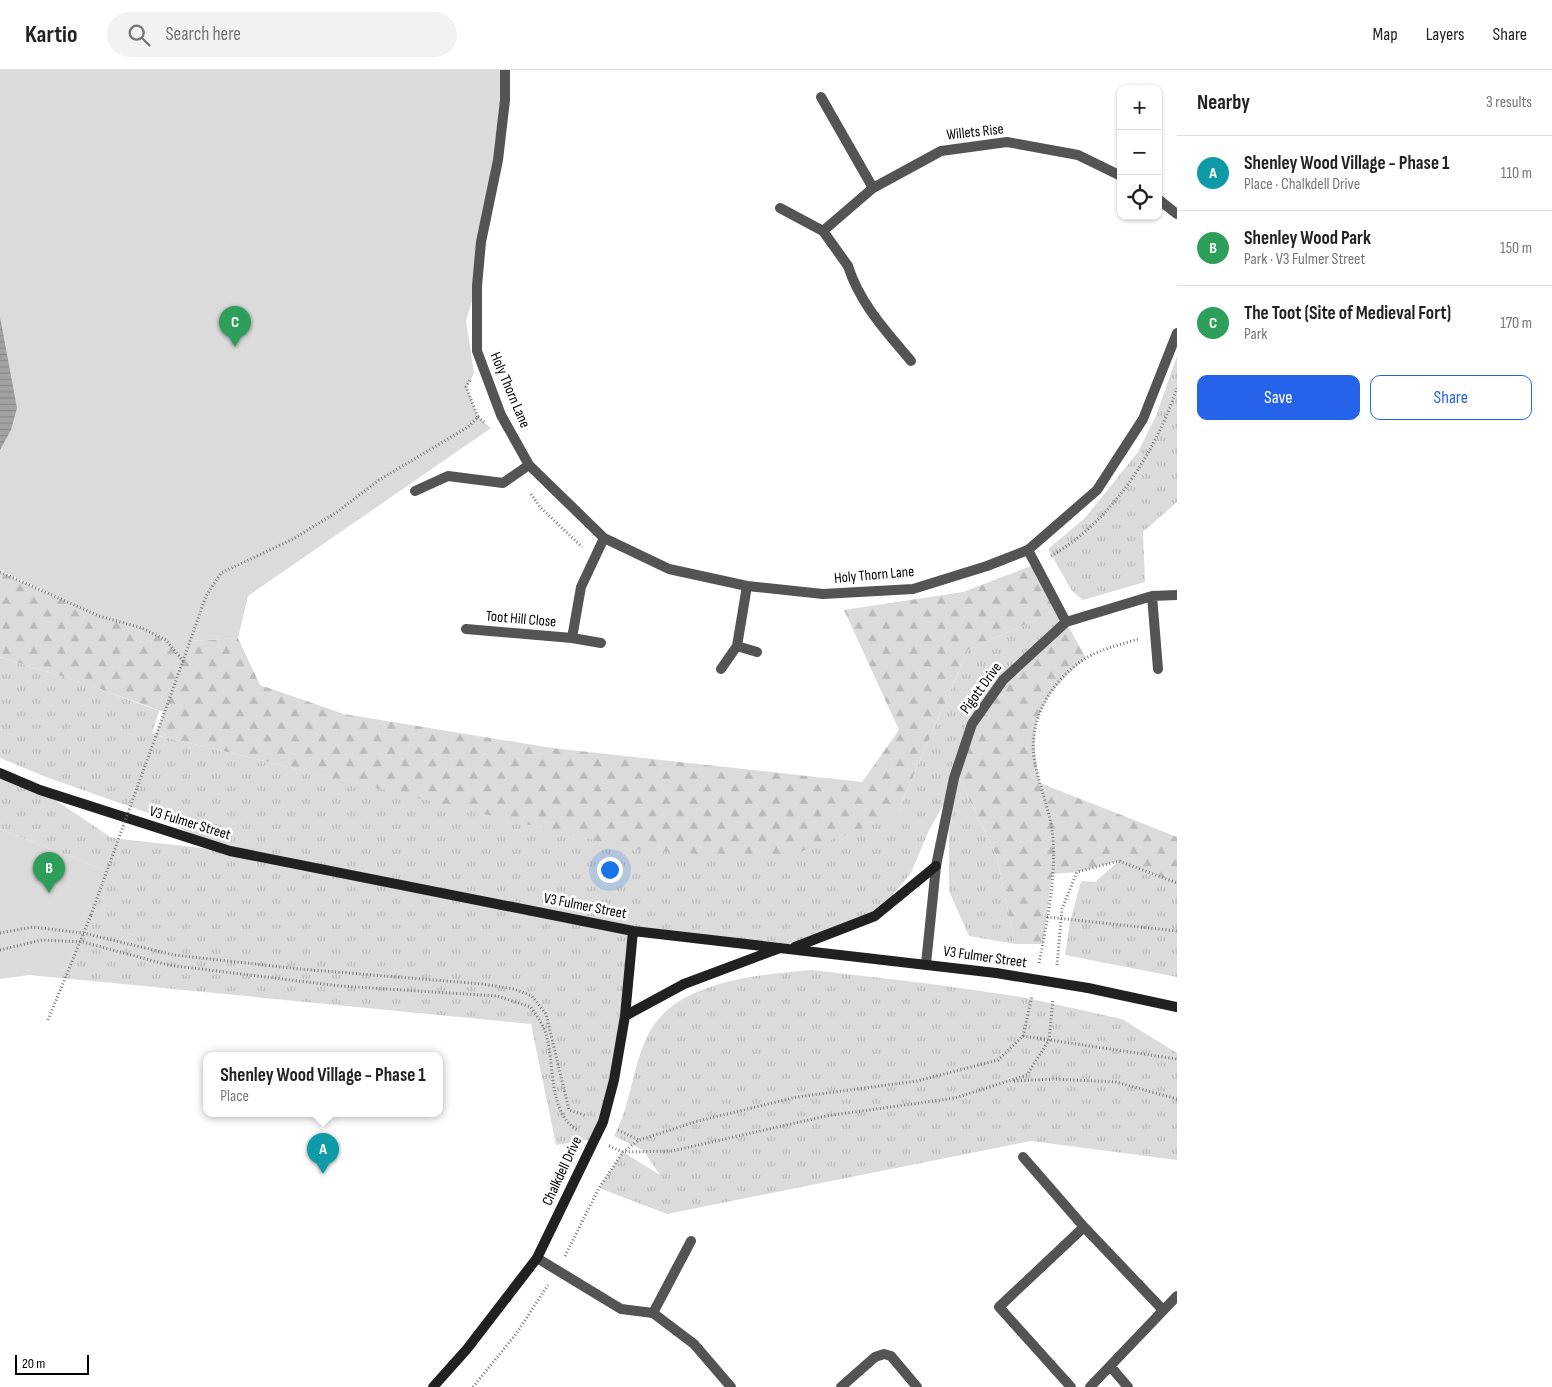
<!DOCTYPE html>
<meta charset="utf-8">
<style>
:root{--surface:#fff;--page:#f2f2f2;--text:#222;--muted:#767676;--line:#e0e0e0;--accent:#2563eb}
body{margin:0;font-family:"Sofia Sans Condensed",sans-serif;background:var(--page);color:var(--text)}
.controls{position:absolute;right:15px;top:15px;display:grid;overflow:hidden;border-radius:10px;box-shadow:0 1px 4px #0004}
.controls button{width:45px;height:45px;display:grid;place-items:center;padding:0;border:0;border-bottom:1px solid var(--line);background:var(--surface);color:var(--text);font:25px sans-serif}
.scale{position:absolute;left:15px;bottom:12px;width:74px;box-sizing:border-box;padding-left:5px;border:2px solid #000;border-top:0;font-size:14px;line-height:18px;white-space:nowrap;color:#000;-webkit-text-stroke:4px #fff;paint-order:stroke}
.you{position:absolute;left:609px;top:799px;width:18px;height:18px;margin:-12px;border:4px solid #fff;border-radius:50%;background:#1a73e8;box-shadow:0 0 0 8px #1a73e833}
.badge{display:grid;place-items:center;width:32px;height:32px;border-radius:50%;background:var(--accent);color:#fff;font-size:16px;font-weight:700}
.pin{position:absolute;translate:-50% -41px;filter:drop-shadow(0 1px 2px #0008)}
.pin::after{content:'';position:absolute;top:26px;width:18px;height:15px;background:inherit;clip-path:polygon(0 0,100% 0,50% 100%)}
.popup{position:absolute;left:203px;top:982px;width:240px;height:65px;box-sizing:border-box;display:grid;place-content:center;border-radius:10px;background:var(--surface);filter:drop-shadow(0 1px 4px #0005);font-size:16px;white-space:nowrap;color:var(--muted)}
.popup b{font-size:19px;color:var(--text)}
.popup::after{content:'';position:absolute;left:50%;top:100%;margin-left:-10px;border:10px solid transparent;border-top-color:var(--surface)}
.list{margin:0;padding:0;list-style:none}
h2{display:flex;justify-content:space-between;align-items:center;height:65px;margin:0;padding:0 20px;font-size:21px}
h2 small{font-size:16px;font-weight:400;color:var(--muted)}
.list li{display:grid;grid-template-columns:32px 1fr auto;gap:15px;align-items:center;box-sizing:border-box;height:75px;padding:0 20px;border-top:1px solid var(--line)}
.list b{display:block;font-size:19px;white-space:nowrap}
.list p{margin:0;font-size:16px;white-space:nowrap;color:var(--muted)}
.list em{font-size:16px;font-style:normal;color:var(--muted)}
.actions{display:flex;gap:10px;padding:15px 20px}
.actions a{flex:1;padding:11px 0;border:1px solid var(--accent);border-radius:10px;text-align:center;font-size:18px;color:var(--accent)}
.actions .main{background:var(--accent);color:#fff}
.icon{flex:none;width:28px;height:28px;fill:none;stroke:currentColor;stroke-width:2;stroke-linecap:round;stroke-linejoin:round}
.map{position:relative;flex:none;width:1177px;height:1317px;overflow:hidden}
header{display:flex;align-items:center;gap:30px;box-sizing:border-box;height:70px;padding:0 25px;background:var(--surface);border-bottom:1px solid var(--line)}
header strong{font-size:24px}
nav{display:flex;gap:28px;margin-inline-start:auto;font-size:18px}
.search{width:350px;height:45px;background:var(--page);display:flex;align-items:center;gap:12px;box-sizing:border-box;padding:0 18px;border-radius:28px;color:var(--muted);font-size:19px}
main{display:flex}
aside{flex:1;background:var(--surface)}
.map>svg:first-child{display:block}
.grass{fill:url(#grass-tufts)}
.forest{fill:url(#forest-firs)}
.green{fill:#dbdbdb}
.water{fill:url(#water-rules)}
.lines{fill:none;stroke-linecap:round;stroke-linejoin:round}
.path{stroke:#767676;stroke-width:3;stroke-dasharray:1 2.5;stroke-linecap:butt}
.lane{stroke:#545454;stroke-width:10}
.street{stroke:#545454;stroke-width:10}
.secondary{stroke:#212121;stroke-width:10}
.path-bridge{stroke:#767676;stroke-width:3;stroke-dasharray:1 2.5;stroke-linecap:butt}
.secondary-bridge{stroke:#212121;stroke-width:10}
.labels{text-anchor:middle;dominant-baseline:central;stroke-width:5;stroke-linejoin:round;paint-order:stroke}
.street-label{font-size:15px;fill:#000;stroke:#fff}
</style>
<header>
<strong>Kartio</strong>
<div class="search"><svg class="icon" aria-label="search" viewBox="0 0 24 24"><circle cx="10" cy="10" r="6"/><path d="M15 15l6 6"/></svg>Search here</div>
<nav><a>Map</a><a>Layers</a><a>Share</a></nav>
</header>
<main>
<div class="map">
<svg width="1177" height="1317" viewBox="0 0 1177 1317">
<defs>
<pattern id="grass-tufts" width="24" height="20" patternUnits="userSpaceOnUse" patternTransform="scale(1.25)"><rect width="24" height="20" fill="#dbdbdb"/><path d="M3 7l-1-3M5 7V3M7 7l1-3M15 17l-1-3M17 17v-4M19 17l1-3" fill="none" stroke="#bababa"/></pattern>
<pattern id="forest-firs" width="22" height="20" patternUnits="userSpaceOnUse" patternTransform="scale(1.25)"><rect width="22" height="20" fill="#dbdbdb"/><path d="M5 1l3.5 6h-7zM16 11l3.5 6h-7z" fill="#bababa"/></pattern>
<pattern id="water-rules" width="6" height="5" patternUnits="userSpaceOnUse" patternTransform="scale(1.25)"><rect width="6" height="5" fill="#a2a2a2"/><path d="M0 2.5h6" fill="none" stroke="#8a8a8a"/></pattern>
</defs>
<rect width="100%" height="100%" fill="#fff"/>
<!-- grass -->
<path class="grass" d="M1177,286V432L1143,462L1145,512L1083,530L1072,521L1048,479L1085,448L1138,382L1156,346Z
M1060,539L1066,552L959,708L997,787L1015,874L969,866L949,821V762L958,710L929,760L911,803L875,846L791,878L633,861L625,946L594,1069L556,1075L531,954L61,908L91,845L107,801L0,759V703L40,720L112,768L228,781L148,743L46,707L0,688V587L89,615L159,641L152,663L156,665L352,712L896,746L968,580Z
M1119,791L1177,813V907L1065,885L1070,852L1081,811L1095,812Z
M812,900L932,914L1022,927L1122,949L1177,983V1090L1031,1071L667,1144L599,1118L623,1082L660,1105L643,1080L614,1066C631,1035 632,997 648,965C675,910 759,905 812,900Z"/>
<!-- forest -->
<path class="forest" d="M1036,494L1060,539L968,580L896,746L778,790L630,779L156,665L164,642L89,615L0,587V502L99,546L142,558L166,570L182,591L191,571L238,568L260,615L344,644L552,678L862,712L899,660L844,540L963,522Z
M1066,552L1086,588C1039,630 1026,650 1040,713L1177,767V813L1119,791L1077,802L1052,804L1043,874H1015L997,787L959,708L972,654L1003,610Z"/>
<!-- green -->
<path class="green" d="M0,0H505L477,216L466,250L474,303L467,318L478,347L491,358L248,526L238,568L191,571L183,591L166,570L142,558L99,546L0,500Z
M0,759L107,801L91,845L61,908L29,905L0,909Z"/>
<!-- water -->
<path class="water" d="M0,247L17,338L11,360L0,380Z"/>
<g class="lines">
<!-- path -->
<path class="path" d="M478,347L484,352
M531,424L540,437L582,477
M1051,486C1112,451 1155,383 1177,318
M0,502L99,546L142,558L166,570L183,591L206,526L221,503L293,469L337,442L379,410L468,357L478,347L466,317L470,310
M1047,847L1177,861
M0,863L33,857L83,863L174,885L300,899L482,914L514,919L532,926L546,944L569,1040L587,1046
M0,880L42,870L83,872L168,895L340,916L497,926L531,937C536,945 542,953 545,961C556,992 546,1043 579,1061
M1039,893C1047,853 1056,809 1053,769C1051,741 1038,715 1034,687C1029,648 1052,609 1086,588C1101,579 1122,574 1139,569
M1057,895L1062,839L1077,802L1119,791L1177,813
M48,950L91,845
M1023,966L1177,989
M1014,1011L1053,1009L1116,1012L1177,1029
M618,1060L639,1070
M609,1076L623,1082L672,1081L826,1046L955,1028L1027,1005L1049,970L1053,929
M565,1186L599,1118L623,1082L639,1070L698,1051L797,1027L917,1011L998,990L1023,966L1032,926
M473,1317L516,1264L548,1215"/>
<!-- lane -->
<path class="lane" d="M821,27L873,118
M848,196C860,234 886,261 911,291
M415,421L448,406L503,413L529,395
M1023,1087L1084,1157L1163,1240
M653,1243L691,1171
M841,1317L875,1287L884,1284L891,1286L917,1317
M1071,1317L999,1237L1084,1157"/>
<!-- street -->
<path class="street" d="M505,0V30L498,90L481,172L477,216V281L501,345L529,395L604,468L669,499L747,516L823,524L913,519L987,496L1028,480L1097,420L1143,349L1177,263
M1158,129L1177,144
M780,138L823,161L873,118L941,81L1007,72L1078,85L1121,106
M823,161L848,196
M1028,480L1066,552
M1152,526L1158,599
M466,559L572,568
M601,573L572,568L581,517L604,468
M737,576L757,582
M721,599L737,576L747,516
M926,894L936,796L954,708L972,654L1003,610L1066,552L1152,526L1177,525
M537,1188L621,1239L653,1243L694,1274L731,1317
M1110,1296L1128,1317
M1090,1317L1177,1226"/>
<!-- secondary -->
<path class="secondary" d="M0,703L40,720L230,781L633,861L996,903
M795,877L875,846L936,796
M1088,918L1177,937
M625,946L684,914L780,878
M433,1317L467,1279L537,1188L603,1052L614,1010L625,946L633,861"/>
<!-- path-bridge -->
<path class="path-bridge" d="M91,845L183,591"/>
<!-- secondary-bridge -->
<path class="secondary-bridge" d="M996,903L1088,918"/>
</g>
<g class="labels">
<!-- street labels -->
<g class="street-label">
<text transform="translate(975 62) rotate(-6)">Willets Rise</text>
<text transform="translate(510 320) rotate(67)">Holy Thorn Lane</text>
<text transform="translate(874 505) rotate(-5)">Holy Thorn Lane</text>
<text transform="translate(521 549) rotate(5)">Toot Hill Close</text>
<text transform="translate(981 618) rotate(-54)">Pigott Drive</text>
<text transform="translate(190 753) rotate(17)">V3 Fulmer Street</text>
<text transform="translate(585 836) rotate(11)">V3 Fulmer Street</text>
<text transform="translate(985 887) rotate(8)">V3 Fulmer Street</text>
<text transform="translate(562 1101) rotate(-65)">Chalkdell Drive</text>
</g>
</g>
</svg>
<div class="controls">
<button>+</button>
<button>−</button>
<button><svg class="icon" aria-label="locate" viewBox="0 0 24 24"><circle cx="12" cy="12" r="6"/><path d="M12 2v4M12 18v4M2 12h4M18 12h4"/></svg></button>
</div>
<div class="scale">20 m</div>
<div class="you"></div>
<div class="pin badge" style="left:323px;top:1104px;background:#0f9aa8">A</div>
<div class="popup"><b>Shenley Wood Village - Phase 1</b>Place</div>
<div class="pin badge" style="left:49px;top:823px;background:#2e9e5b">B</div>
<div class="pin badge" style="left:235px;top:277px;background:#2e9e5b">C</div>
</div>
<aside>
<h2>Nearby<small>3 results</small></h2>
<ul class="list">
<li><span class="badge" style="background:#0f9aa8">A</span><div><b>Shenley Wood Village - Phase 1</b><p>Place · Chalkdell Drive</p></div><em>110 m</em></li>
<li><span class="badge" style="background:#2e9e5b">B</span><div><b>Shenley Wood Park</b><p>Park · V3 Fulmer Street</p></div><em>150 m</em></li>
<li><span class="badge" style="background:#2e9e5b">C</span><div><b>The Toot (Site of Medieval Fort)</b><p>Park</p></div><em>170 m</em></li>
</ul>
<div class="actions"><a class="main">Save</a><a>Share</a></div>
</aside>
</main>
